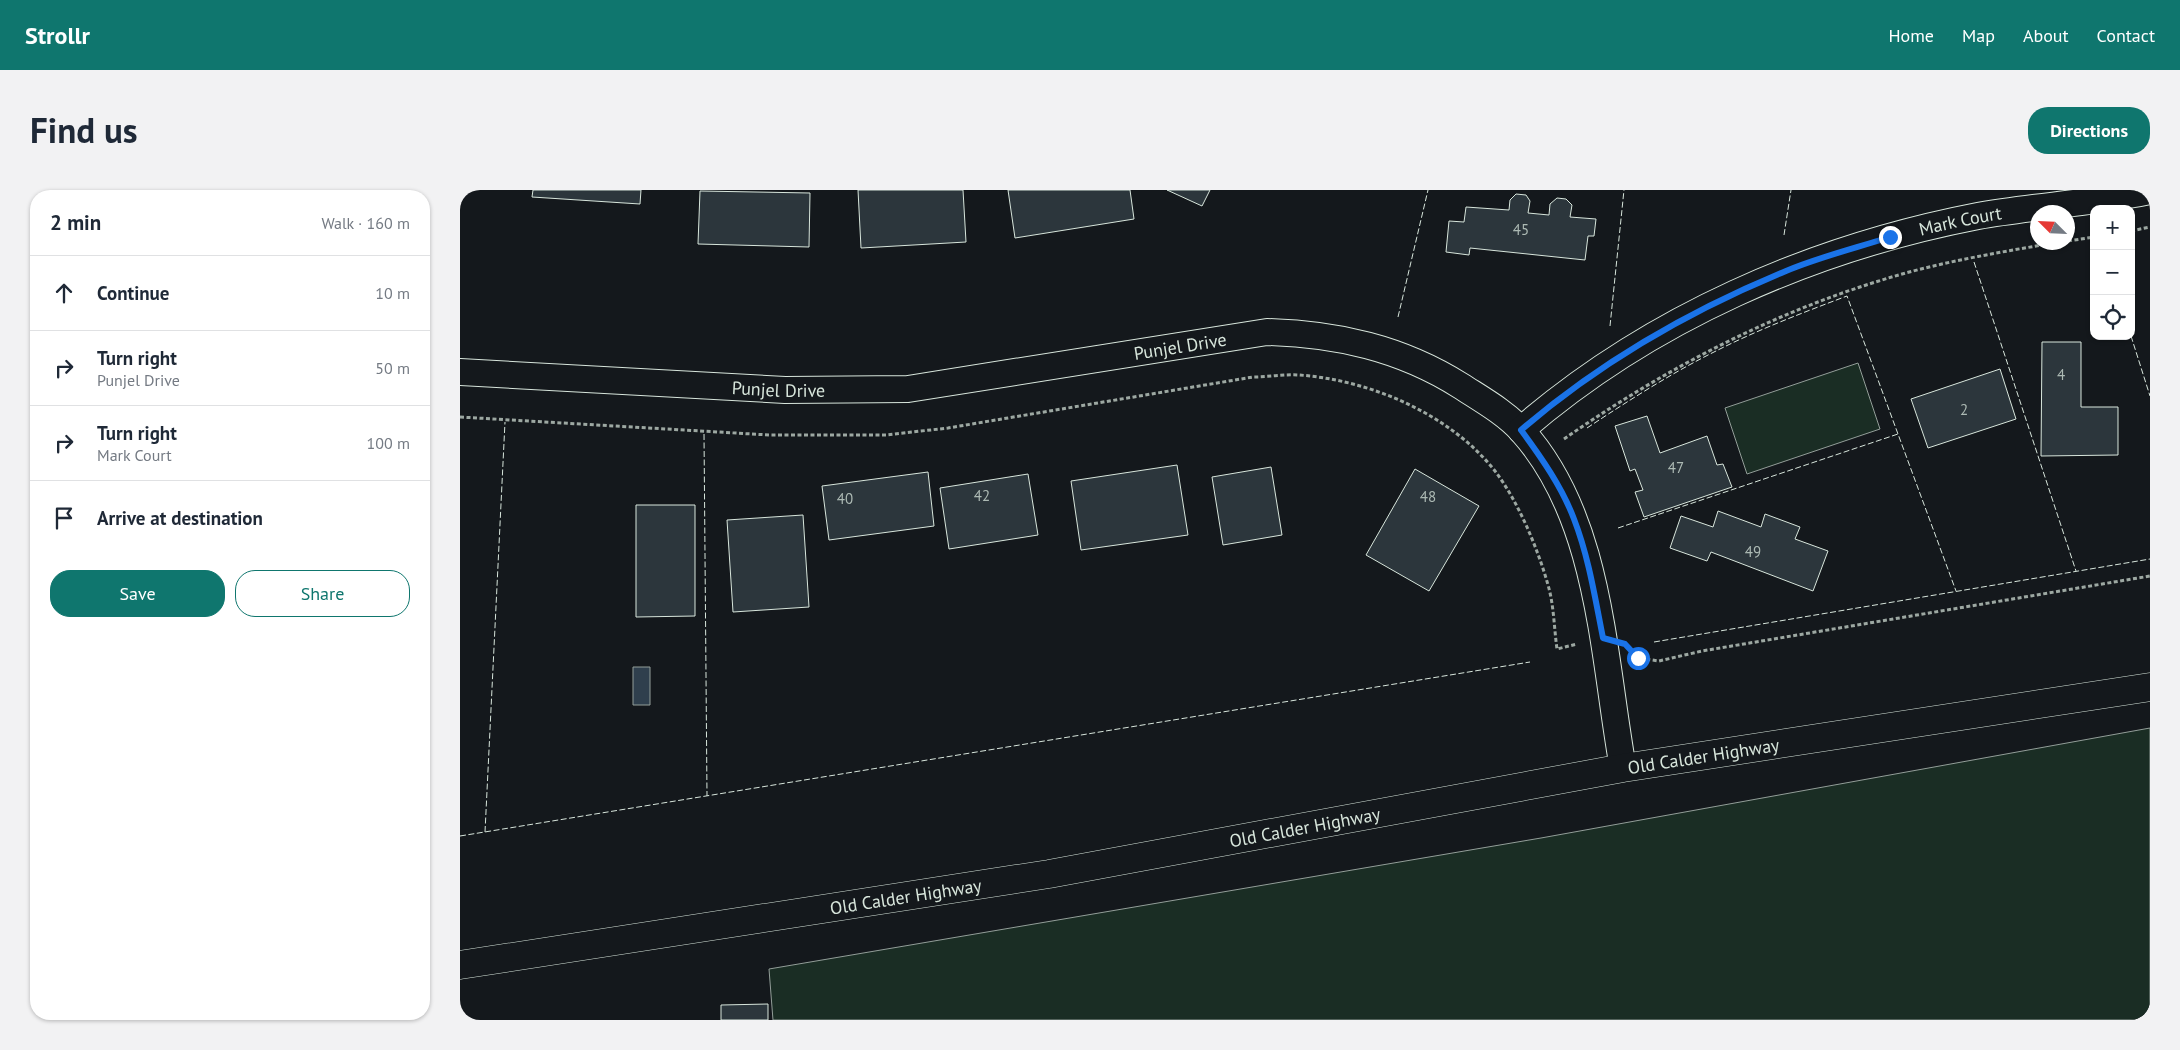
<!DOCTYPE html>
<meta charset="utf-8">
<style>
:root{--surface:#fff;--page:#f2f2f3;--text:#1f2937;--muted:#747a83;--line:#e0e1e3;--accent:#0f766e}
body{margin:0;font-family:"PT Sans",sans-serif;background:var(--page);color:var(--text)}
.controls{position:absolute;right:15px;top:15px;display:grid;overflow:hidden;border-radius:10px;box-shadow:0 1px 4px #0004}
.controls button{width:45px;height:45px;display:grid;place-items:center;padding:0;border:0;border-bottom:1px solid var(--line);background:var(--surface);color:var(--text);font:25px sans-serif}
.compass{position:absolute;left:1570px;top:15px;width:45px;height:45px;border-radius:50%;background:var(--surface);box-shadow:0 1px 4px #0004;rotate:294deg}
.stop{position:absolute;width:15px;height:15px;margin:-11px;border:4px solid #1a73e8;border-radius:50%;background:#fff}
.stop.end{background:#1a73e8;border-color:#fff;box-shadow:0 1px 5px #0008}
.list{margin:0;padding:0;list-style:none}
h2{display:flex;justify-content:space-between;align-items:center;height:65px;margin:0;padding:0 20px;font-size:21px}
h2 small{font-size:16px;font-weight:400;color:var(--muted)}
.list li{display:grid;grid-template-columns:32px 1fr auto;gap:15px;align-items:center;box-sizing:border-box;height:75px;padding:0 20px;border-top:1px solid var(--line)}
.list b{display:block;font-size:19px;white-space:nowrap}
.list p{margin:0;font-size:16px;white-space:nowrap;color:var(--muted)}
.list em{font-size:16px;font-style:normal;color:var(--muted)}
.actions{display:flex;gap:10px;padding:15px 20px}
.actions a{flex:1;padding:11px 0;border:1px solid var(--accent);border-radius:20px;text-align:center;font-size:18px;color:var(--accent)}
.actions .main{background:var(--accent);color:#fff}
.icon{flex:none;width:28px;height:28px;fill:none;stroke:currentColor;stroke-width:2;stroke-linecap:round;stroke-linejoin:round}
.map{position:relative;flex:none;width:1690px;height:830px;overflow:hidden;border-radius:20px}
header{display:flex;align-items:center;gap:30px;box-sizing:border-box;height:70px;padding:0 25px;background:var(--accent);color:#fff}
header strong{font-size:24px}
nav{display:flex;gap:28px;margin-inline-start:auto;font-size:18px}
.intro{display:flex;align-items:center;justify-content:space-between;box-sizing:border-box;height:120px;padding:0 30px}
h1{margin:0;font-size:35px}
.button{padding:12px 22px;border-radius:20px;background:var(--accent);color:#fff;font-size:18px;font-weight:700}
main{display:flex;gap:30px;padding:0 30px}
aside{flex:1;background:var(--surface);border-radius:20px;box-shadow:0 1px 4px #0004}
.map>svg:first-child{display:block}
.green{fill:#1a2d24;stroke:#939e99}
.water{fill:#2f3f4d;stroke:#939e99}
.building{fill:#2c363c;stroke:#d8e6dc}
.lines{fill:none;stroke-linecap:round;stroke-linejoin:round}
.minor-casing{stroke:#d8e6dc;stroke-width:28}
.tertiary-casing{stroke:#d8e6dc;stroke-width:29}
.path{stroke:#9da8a2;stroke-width:3;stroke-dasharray:4 2.5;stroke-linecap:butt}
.minor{stroke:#14181c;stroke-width:26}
.tertiary{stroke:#14181c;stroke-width:28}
.fence{stroke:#d8e6dc;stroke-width:1;stroke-dasharray:6 2.5;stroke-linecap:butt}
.route{stroke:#1a73e8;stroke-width:6}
.labels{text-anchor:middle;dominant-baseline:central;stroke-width:4;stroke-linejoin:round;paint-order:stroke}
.number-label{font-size:15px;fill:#adbab4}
.street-label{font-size:18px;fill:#d8e6dc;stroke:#14181c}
</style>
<header>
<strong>Strollr</strong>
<nav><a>Home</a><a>Map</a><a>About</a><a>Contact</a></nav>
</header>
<div class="intro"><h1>Find us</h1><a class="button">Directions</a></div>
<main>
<aside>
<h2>2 min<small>Walk · 160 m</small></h2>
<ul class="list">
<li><svg class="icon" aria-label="ahead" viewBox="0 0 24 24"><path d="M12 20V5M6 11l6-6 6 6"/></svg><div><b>Continue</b></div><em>10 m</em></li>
<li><svg class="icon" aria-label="right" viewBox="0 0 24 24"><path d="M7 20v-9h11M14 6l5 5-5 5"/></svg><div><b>Turn right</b><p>Punjel Drive</p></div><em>50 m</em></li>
<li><svg class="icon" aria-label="right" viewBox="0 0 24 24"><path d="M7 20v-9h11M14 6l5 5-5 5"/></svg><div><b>Turn right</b><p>Mark Court</p></div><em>100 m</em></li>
<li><svg class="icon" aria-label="arrive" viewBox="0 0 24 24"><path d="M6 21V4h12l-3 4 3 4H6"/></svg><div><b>Arrive at destination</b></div></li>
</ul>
<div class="actions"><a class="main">Save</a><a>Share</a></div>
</aside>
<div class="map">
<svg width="1690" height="830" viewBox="0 0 1690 830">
<rect width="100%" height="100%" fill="#14181c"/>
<!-- green -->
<path class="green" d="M1398,173L1420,239L1287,284L1265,218Z
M1690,538V830H313L309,779L1081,648Z"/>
<!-- water -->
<path class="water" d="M173,477H190V515H173Z"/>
<!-- building -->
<path class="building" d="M73,0H181L180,14L72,7Z
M398,0H503L506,52L401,58Z
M548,0H670L674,29L555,48Z
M707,0H750L742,16Z
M240,1L350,3L349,57L238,54Z
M1056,4L1066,5L1070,11L1068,23L1089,25L1090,14L1097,8L1106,9L1112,15L1110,27L1136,29L1134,46H1128L1125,70L1010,58L1009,65L986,62L989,31L1004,32L1006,17L1049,20L1050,10Z
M1582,152H1621V217H1658V265L1581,266Z
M1540,179L1556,229L1468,258L1451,209Z
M1187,226L1200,263L1247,246L1257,275L1263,274L1272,297L1184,327L1175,302L1183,300L1175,279L1170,281L1155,236Z
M717,275L728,345L621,360L611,291Z
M811,277L822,345L763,355L752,287Z
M955,279L1019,316L969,401L906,365Z
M468,282L474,336L369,350L362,296Z
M568,284L578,345L489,359L480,298Z
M176,315H235V426L176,427Z
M1258,321L1301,337L1305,324L1340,337L1335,349L1368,361L1353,401L1251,362L1247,371L1210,358L1221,326L1253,337Z
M343,325L349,417L273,422L267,330Z
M308,814V830H261V815Z"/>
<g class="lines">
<!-- minor casing -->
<g class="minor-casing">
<g id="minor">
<path id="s1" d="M0,182L325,200L448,199L807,142C877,144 941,158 1001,196C1021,209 1046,223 1062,241C1141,329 1143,467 1163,578"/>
<path id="s2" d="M1061,240C1189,129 1352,58 1518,26C1575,16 1633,13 1690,1"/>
</g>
</g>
<!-- tertiary casing -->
<g class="tertiary-casing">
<g id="tertiary">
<path id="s3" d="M0,775L589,684L1163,578L1690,497"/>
</g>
</g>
<!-- path -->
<path class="path" d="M1671,41L1690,37
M1608,51L1634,47
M0,227L309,245H426L488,238L793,187C808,187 824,184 839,185C910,190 990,224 1035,281C1058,311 1078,359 1088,395C1094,415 1094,438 1097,459L1117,454
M1104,249C1202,181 1307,125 1422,90C1479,72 1541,62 1600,52
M1175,464L1179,468L1199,471L1242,461L1690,386"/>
<!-- minor -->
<use href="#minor" class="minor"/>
<!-- tertiary -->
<use href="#tertiary" class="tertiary"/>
<!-- fence -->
<path class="fence" d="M1324,45L1331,0
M1514,72L1616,381
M938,127L968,0
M1150,136L1164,0
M1671,146L1690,206
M1127,238C1168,211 1210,184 1254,162C1297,140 1342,123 1387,106L1496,401
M244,244L247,606
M1158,338L1438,244
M1194,452L1690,369
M25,642L45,232
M0,646L1070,472"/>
</g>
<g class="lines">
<!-- route -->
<path class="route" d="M1178,468L1165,454L1143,448C1135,408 1129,368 1114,329C1102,297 1081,267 1061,240C1139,173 1231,120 1326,81C1359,67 1396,58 1430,47"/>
</g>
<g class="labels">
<!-- number labels -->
<g class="number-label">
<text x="1061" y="39">45</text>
<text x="1601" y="184">4</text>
<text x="1504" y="219">2</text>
<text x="1216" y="277">47</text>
<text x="522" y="305">42</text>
<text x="968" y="306">48</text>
<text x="385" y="308">40</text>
<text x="1293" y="361">49</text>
</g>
<!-- street labels -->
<g class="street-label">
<text stroke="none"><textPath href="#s2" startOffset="492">Mark Court</textPath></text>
<text stroke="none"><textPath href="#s1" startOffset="724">Punjel Drive</textPath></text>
<text stroke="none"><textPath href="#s1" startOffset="319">Punjel Drive</textPath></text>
<text stroke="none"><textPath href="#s3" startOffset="1261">Old Calder Highway</textPath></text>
<text stroke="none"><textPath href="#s3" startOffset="856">Old Calder Highway</textPath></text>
<text stroke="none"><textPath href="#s3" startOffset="451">Old Calder Highway</textPath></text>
</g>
</g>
</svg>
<div class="controls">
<button>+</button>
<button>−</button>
<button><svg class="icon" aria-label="locate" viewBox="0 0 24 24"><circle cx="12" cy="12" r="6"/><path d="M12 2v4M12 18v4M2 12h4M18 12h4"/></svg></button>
</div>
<svg class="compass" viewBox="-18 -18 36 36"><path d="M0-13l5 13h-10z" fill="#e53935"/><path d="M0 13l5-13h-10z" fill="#747a83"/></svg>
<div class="stop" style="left:1178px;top:468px"></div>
<div class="stop end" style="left:1430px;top:47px"></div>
</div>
</main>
